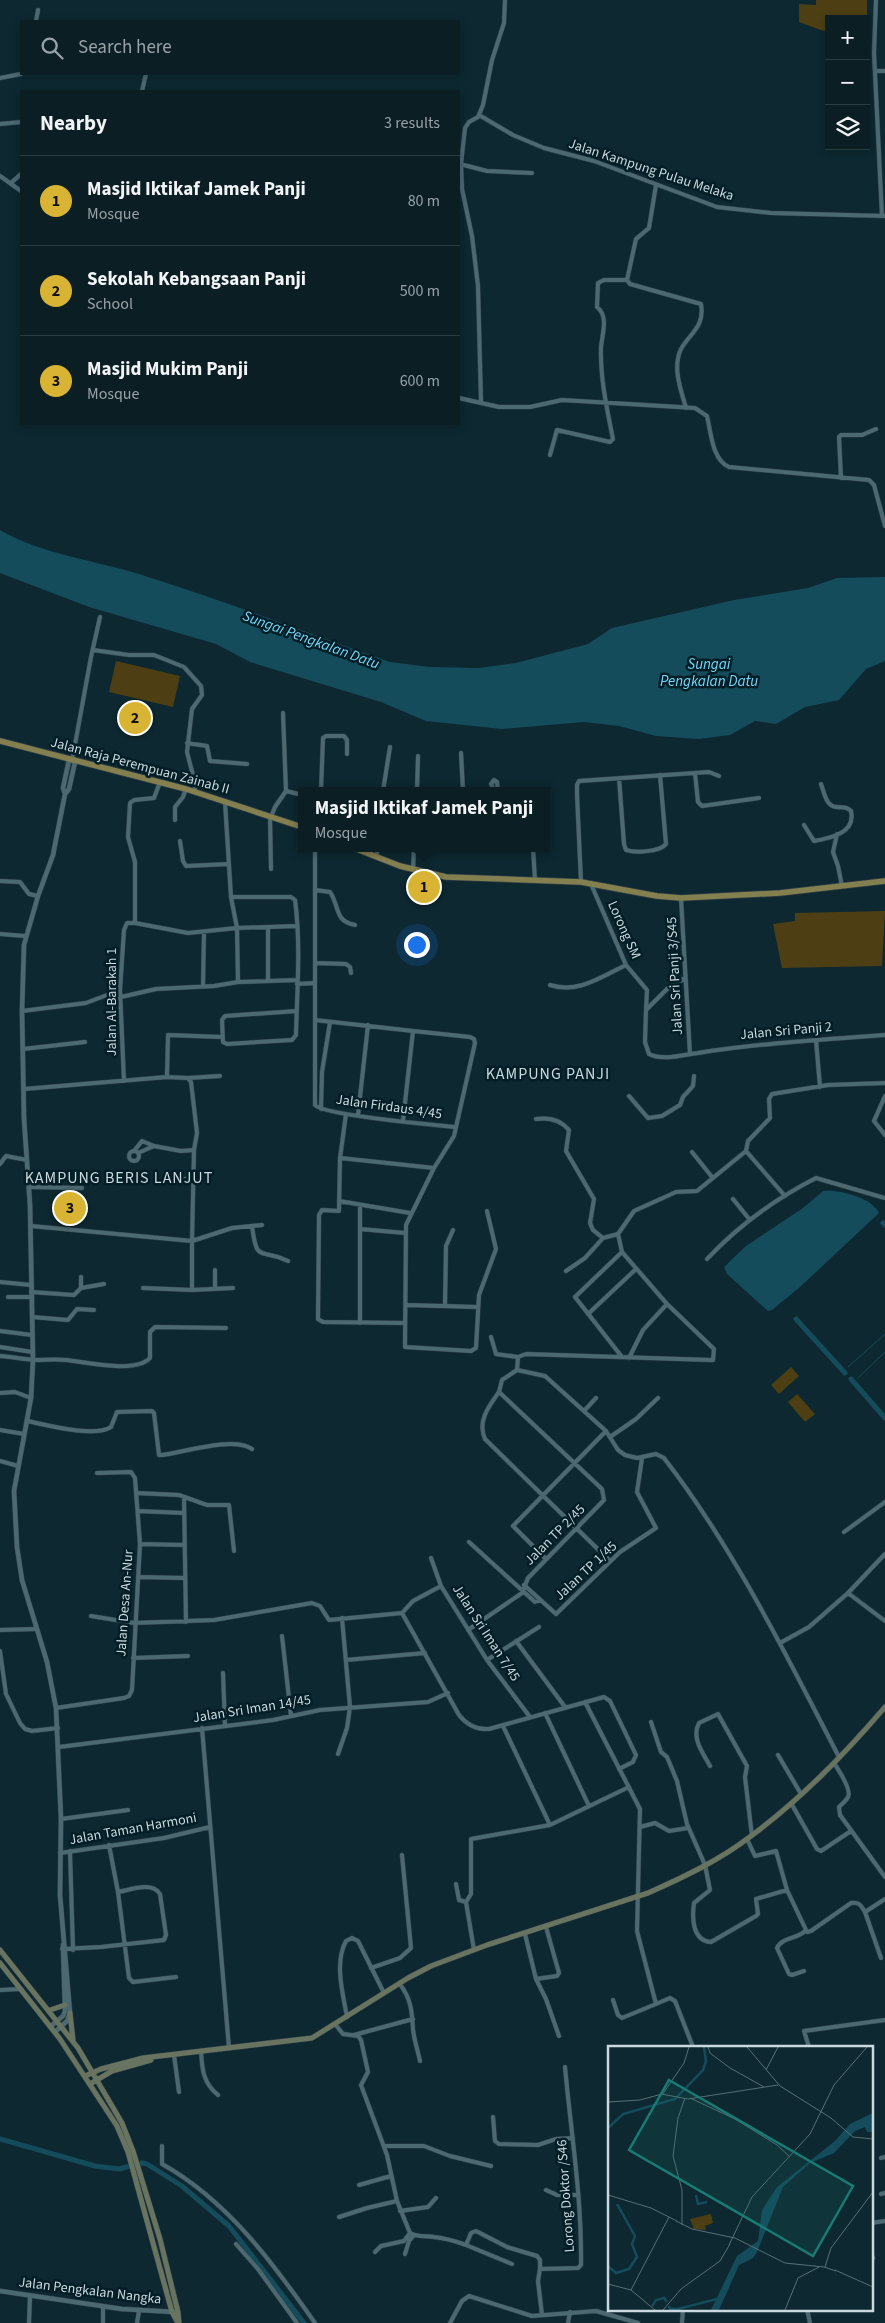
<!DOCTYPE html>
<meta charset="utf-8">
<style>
:root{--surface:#0a1e24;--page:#13272c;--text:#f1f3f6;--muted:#99a2a6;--line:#2a3c41;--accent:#d9b334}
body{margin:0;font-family:"Source Sans 3",sans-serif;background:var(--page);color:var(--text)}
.controls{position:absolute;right:15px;top:15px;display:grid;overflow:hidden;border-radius:0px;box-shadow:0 2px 8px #0003}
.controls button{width:45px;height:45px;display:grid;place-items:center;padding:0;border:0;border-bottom:1px solid var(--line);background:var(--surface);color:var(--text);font:25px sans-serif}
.you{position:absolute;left:416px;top:944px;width:18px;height:18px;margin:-12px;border:4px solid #fff;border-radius:50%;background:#1a73e8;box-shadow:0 0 0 8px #1a73e833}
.badge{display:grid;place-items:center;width:32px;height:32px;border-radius:50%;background:var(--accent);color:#111;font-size:16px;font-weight:700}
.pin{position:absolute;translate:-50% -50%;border:2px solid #fff;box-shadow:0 1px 5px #0006}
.popup{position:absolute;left:298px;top:787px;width:252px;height:65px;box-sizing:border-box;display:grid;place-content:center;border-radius:0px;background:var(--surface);filter:drop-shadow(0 1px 4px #0005);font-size:16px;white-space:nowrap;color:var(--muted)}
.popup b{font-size:19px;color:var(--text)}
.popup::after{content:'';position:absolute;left:50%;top:100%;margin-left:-10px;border:10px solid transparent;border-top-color:var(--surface)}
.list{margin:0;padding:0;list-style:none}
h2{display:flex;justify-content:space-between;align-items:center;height:65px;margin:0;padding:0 20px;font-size:21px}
h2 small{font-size:16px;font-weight:400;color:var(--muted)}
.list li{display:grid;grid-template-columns:32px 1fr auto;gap:15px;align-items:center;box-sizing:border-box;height:90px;padding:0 20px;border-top:1px solid var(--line)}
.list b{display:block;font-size:19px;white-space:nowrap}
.list p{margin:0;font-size:16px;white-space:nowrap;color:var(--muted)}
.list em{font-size:16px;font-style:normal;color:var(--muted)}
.icon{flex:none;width:28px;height:28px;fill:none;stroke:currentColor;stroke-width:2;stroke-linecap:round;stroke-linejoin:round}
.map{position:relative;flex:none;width:885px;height:2323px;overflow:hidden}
.search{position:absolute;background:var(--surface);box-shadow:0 2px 8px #0003;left:20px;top:20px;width:440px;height:55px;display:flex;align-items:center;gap:12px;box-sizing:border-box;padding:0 18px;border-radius:0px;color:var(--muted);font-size:19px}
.panel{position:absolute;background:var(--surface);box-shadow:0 2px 8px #0003;left:20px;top:90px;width:440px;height:335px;border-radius:0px}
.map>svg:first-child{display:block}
.green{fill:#4d3f13}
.water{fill:#154c5c}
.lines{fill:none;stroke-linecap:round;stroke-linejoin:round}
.stream{stroke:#154c5c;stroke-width:1}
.canal{stroke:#154c5c;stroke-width:5}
.minor-casing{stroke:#304048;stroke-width:5}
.tertiary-casing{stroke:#304048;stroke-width:5.5}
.secondary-casing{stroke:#304048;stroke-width:6}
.primary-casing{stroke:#304048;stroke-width:7}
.minor{stroke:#4c6871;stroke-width:4}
.tertiary{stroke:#4c6871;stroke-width:4.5}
.secondary{stroke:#687360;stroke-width:5}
.primary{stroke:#847f4f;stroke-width:5.5}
.labels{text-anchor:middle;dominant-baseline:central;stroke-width:5;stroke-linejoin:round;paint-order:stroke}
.street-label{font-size:14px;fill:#cad9df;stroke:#031e26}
.water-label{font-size:15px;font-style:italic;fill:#71dafb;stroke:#031e26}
.quarter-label{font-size:16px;letter-spacing:1px;fill:#cad9df;stroke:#031e26}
.inset-river{fill:none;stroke:#154c5c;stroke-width:2.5}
.inset-road{fill:none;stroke:#596f76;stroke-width:1}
.view{fill:#187b74;fill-opacity:0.15;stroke:#187b74;stroke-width:2.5}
.inset-edge{fill:none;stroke:#cad9df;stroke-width:2.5}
</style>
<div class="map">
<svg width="885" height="2323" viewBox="0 0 885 2323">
<rect width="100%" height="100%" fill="#0d2830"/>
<!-- green -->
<path class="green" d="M816,0H867V47L866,19H829V33L799,22V4L816,5Z
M116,661L180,676L173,707L109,692Z
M885,911L882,966L782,968L773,924L795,921V913Z
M791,1367L799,1376L779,1394L771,1385Z
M797,1394L815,1414L805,1422L788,1402Z"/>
<!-- water -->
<path class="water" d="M0,530C43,555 95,560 142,575C225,601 308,633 390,662L430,667L479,668L516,663L588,644L612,628L734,600L808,588L837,578L885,577V661L866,669L839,700L805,707L776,724L755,721L730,735L699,739L656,736L619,726L584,722L502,729L426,721L381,702L250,662L216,644L89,607L0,573Z
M823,1191C839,1189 873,1198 879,1213L800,1287L772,1310L768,1311L727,1274L724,1267L746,1246L803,1208Z"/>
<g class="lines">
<!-- stream -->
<path class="stream" d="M848,1367L885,1334
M858,1378L885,1352
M854,1383L856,1382"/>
<!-- canal -->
<path class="canal" d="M883,1223L885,1225
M796,1319L845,1373
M851,1379L885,1418
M0,2139L95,2166L119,2169L142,2163L147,2164L182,2186L229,2226L304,2323"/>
<!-- minor casing -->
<g class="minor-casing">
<path id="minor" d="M876,0L874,53L882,216
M36,21L38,10
M877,71H885
M0,78L21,74
M142,91L146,74
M479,115L513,135L544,148L594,161L717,207L771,213L885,216
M0,124L21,122
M460,164L487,171L532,173
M0,176L21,191
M11,183L21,174
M656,185L649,228L636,239L627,280L630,284L701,304C705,327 690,333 681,349C672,368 681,390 686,408
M459,398L499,407H530L562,400L695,408L707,416C711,432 712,460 729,467L869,480L874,485L885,526
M481,401L478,286L472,236L462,189L461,164L465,128L469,122L478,117L483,105L492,60L504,23L505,0
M550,455L557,430L610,442L613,439C607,409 600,378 601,347C602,335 609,316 597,307L598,283L604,280H627
M841,478L839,437L841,435H862L876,429
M93,650L129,655H154L184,667L201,686L202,695L192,709L187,752L195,783V792
M187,743L207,746L210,761L247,764
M461,753L463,791
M72,761L91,657L100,617
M695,773L698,802L702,806L759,798
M619,778L624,844L626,850C635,853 660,852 666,844L660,775
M286,791L302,795
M321,791L323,738L326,736H344L347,740V754
M383,791L390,747
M417,791L418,756
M494,791L491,784L494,780L497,782L498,791
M225,802L231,897L237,928L238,982
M270,816L271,869
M271,817L275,807L286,791L283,713
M175,820V807L183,797L186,789
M804,825L814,841C831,838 856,833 851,811C846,806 843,808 836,807C826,806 824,792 821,784
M837,834L833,852L838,866L842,886
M180,841L183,861L186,866L229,864
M315,848V1105C324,1115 434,1125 455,1127
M533,848L535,880
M376,857L378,848
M413,870L414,848
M0,881L20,882L29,894L38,896
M581,882L577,794V785L579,781L709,772L719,776
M591,884L626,965L647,990L646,1010
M315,890L330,892C340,907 334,921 355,925
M231,897H291L295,900C301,944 297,991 296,1035L292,1040L227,1044L223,1042L222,1020L225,1016L297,1011
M681,898L690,1054
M135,923V862L128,837L130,803L134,800L154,798L160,782
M268,928V981
M0,934L25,936
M315,963L346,964L350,967L351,973
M685,978L667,989L646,1010L645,1042L649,1054C662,1061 683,1055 698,1053C760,1043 822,1040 885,1035
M297,984L315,983
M550,985C578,994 601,977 626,965
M203,986L204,932
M121,997L156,989L214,986L238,982L297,980
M22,1011L86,1003L120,990
M315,1020L413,1031L403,1121
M413,1031L470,1037L474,1039L475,1043L454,1136L434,1168L406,1225L405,1347L471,1351L476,1348L479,1295L496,1249L487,1211
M816,1040L820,1087
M23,1049L85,1042
M167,1077L168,1035L222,1037
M188,1078L220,1076
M124,1081L120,990L124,930L127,923H135L188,933L237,928L296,926
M24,1089L167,1077L188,1078L191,1082L197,1133L194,1150L192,1241L31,1226
M629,1096L648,1118L662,1116L680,1105L683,1097L693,1086L694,1076
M885,1096L874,1121L885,1135
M321,1109L322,1072L330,1022
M346,1114L340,1158L339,1211L322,1210L319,1215L318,1319L323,1322L405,1323
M358,1115L368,1025
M536,1119C549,1117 560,1119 569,1130L566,1151L594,1199L590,1223L593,1230L603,1238L618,1234L634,1211L676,1192L697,1191L746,1151
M129 1156a5 5 0 1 1 10 0a5 5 0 1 1-10 0Z
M134,1151L142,1141L154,1146L181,1151L194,1150
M692,1152L712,1177
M138,1153L154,1146
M340,1158L434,1168
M0,1164L6,1156L27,1160
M181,1179H188L194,1174
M29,1187L82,1188
M785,1196L746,1151L748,1141L770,1118L769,1099L772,1094L828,1085L885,1083
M733,1199L750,1220
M339,1201L410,1213
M252,1226C257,1265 260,1247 288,1261
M360,1229L405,1233
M618,1234L622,1252
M707,1259C738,1226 775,1199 816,1178L885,1198
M215,1270V1289
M566,1271L585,1258L603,1238
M0,1282L31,1285
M81,1288L104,1284
M143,1288L192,1290V1241L232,1228L262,1225
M192,1290L233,1288
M31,1292L74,1295L81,1288V1277
M8,1297H32
M406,1305L477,1307
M445,1306L446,1246L453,1230
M588,1314L636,1269
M32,1317L68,1320L77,1309L94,1310
M360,1323V1205
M0,1331L32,1335
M491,1337L496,1354L518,1357
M0,1347L32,1352
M0,1356C12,1357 23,1359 35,1360C45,1360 56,1359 66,1360C86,1362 135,1374 150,1358V1332L155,1327L226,1328
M629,1358L643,1330L667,1304
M517,1370L518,1357L526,1354L710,1360H713L714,1349L667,1304L622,1252L575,1297L622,1357
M499,1392C489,1406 477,1421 485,1439L610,1561
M0,1393L15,1392L31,1398
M584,1411L596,1398
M27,1421C47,1425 94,1438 111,1427L117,1412L152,1411L154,1413L159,1455H162C185,1452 233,1436 252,1449
M0,1430L24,1434
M610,1437L636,1419L658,1398
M0,1461L18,1466
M136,1493L179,1495L207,1505H229L234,1551
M184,1497L186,1622
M138,1511L184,1513
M844,1532L885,1502
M469,1542L535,1602L540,1600
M140,1544L185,1545
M885,1554L848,1593L885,1621
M431,1558L441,1586L487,1660L530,1717
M546,1559L513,1526L606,1431
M138,1577L185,1578
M524,1585L556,1614L620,1552L656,1528L637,1492L642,1458
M402,1613L459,1715C467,1725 476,1730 489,1729L604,1697L610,1701L636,1755L633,1762L619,1769
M91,1616L134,1623L214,1620L312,1603L320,1606L329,1620L402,1613L413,1601L441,1586
M0,1630L36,1629
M468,1630L522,1593L528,1578L604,1500L602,1489L499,1392L502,1380L517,1370L545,1376L606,1431L618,1450L625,1455L637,1458L656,1454L664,1458C735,1550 786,1655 839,1757
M282,1636L291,1716
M516,1641L565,1707
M780,1643L809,1627L848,1593
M0,1651L6,1694L20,1723L25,1729L32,1731L58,1728
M133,1658L188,1656
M346,1660L425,1653
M487,1660L539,1627
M223,1673L225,1726
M585,1702L640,1809L637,1931L656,2004L670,1998L675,2001L693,2047
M56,1708L124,1698L129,1696L132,1690L140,1544L135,1478L131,1472L97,1473
M545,1713L589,1806
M651,1722L661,1752L667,1757L677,1781L687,1824L705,1865L710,1890L694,1903C692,1917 692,1941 711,1942L756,1916L758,1914L756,1899L787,1890
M503,1726L550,1825
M202,1728L229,2048
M59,1747L273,1720L320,1710L428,1702L448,1693
M338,1754L347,1728L350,1707L342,1618
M778,1755L801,1794
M834,1763C838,1769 852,1790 848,1797C846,1801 842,1804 839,1807L840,1815L885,1877
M710,1766C703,1753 691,1738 699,1723L718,1714L747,1766L745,1777L752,1836
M791,1803L817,1849L821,1851L851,1831
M61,1819L128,1810
M640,1827L655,1823L669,1831L688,1828
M747,1839L755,1856L776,1851L787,1890L807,1932L811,1931L851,1903C859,1902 861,1905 865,1912L885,1899
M109,1845L118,1892L129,1978L133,1982L176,1977
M70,1851L73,1950
M60,1853L164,1838L210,1827
M456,1884L459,1900L466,1902
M865,1912L881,1958
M525,1934L536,1979L557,1976L559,1973L546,1927
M62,1949L101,1947L164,1940L166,1935L160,1894C152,1881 130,1890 118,1892
M474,1950L466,1902L471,1894V1839L550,1825L629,1787
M371,1968L400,1958L411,1948L402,1855
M804,1971L792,1975L789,1974L777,1948C782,1937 798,1939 805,1931
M536,1979L546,1999L559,2036
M399,1983C411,1998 412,2011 413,2029C414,2040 418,2051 420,2061
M0,1990L21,1989
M613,2000L618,2015L622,2018L656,2004
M347,2017C343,1994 334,1963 346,1941L352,1938L358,1941L384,1993
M335,2024L343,2034L358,2036L361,2040L368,2072L361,2085L387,2155L397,2201L410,2233C418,2238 426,2235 434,2237C445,2238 455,2241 466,2245L471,2233L476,2231L507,2247L537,2256L540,2260V2269
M354,2035L413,2019
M809,2047L804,2031L885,2020
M201,2051C202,2069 203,2083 218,2095
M174,2055L179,2092
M493,2117L495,2141L499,2144L538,2145L556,2139L573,2138
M162,2146V2164C227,2200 273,2263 315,2323
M384,2146H424L450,2156L491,2166
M881,2158L885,2157
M359,2185L391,2176
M546,2190L557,2195H578
M881,2194L885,2193
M400,2211L428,2207L436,2198
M339,2217L367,2208L397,2201
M871,2223L885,2221
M236,2244L258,2269L297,2323
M466,2245L512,2264
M375,2252L381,2246L404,2241L410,2233
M405,2254L409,2241L414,2235
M871,2254L873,2258
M103,2307V2323
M807,2309L810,2323
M542,2315L538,2281L540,2269L578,2268L581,2265C582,2198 571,2133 565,2067
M29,2323L30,2296
M137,2323L139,2311
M450,2323L462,2301L469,2296L532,2316L596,2311L638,2323
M568,2323L570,2312
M682,2323L683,2309"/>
</g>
<!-- tertiary casing -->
<g class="tertiary-casing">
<path id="tertiary" d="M65,794L69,789L75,762
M51,2026L63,2016L65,2011L63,1945
M55,2032L67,2021L70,2013L60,1895L61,1819L56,1708L47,1662L22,1580L17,1547L14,1491L31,1398L33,1360L30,1205L24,1119L22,1011L24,945L38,896L53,855L65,794L63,788L69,760
M0,2291L122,2309L175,2312"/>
</g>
<!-- secondary casing -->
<g class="secondary-casing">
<path id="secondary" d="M0,1950L78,2048L122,2123L133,2151L160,2239L178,2312L179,2323
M0,1963L60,2039L117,2126L128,2152L172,2312L178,2323
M50,2010L65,2005
M70,2013L73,2040
M85,2076L101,2069L143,2058L312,2038L408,1978L431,1966L487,1945L648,1893C684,1877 720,1860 751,1836C801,1799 845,1754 885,1707
M90,2084L112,2071L151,2060"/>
</g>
<!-- primary casing -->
<g class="primary-casing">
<path id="primary" d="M0,741L186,789L302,827
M354,848L400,866L446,877L581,882L657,896L681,898L780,893L885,881"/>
</g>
<!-- minor -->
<use href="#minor" class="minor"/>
<!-- tertiary -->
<use href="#tertiary" class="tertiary"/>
<!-- secondary -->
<use href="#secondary" class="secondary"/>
<!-- primary -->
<use href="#primary" class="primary"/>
</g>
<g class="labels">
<!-- street labels -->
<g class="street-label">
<text transform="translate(651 170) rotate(18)">Jalan Kampung Pulau Melaka</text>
<text transform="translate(140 766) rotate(15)">Jalan Raja Perempuan Zainab II</text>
<text transform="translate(624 930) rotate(66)">Lorong SM</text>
<text transform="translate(675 976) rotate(-93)">Jalan Sri Panji 3/S45</text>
<text transform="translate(112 1002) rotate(-90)">Jalan Al-Barakah 1</text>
<text transform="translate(786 1031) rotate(-5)">Jalan Sri Panji 2</text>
<text transform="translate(389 1107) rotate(8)">Jalan Firdaus 4/45</text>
<text transform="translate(555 1535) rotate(-45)">Jalan TP 2/45</text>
<text transform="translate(586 1571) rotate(-43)">Jalan TP 1/45</text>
<text transform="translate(125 1603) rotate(-86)">Jalan Desa An-Nur</text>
<text transform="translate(486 1633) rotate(57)">Jalan Sri Iman 7/45</text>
<text transform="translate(252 1709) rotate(-9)">Jalan Sri Iman 14/45</text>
<text transform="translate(133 1829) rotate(-10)">Jalan Taman Harmoni</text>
<text transform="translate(566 2196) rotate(-94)">Lorong Doktor /S46</text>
<text transform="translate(90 2291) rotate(7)">Jalan Pengkalan Nangka</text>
</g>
<!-- water labels -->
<g class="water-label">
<text transform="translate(311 640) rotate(20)">Sungai Pengkalan Datu</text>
<text x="709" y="664">Sungai<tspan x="709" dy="17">Pengkalan Datu</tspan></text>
</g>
<!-- quarter labels -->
<g class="quarter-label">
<text x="548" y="1074">KAMPUNG PANJI</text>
<text x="119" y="1178">KAMPUNG BERIS LANJUT</text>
</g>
</g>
<!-- overview -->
<g transform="translate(608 2046)">
<rect width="265" height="265" fill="#0d2830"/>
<path d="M103,168L105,177L97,180L98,184L86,183L82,173Z" fill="#4d3f13"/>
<path d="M265,67V86H259L257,81L247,85L226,107L202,117L175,141L149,206L145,212L131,219L111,264H103L129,210L150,195L154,164L169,141L227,95L242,78Z" fill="#154c5c"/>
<path class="inset-river" d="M0,82L15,68L67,53L95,24L98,15L96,1M88,149L90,158L99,156M0,220L8,227L21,223L29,211L24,198L27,190L9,158M44,260L48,254L56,252L59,256M61,260L62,263H70L109,253"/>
<path class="inset-road" d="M100,1L102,7L122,22L156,41M139,1L172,40L223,72L245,91L265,93M158,24L170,1M53,48L80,53L170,39M54,49L76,17L81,1M82,52L127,73L169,99L182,111M0,56L32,54L54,48M0,149L43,162L69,175M68,175L84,183L127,192L177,217L216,221L228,225M74,179V144L65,110L70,72L77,52M121,199L144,151L202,88L226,39L259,1M217,221L223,202L265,146M227,224L265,241M0,238L23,244L47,264M23,244L61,171M55,264L73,243L112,215L122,198M177,264L190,232L211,221"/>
<path class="view" d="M61,34L245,140L205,210L21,104Z"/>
<rect width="265" height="265" class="inset-edge"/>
</g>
</svg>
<div class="controls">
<button>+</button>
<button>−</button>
<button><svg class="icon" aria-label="layers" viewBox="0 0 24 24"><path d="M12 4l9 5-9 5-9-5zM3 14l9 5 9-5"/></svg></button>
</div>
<div class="you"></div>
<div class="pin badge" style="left:424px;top:887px">1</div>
<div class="popup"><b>Masjid Iktikaf Jamek Panji</b>Mosque</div>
<div class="pin badge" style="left:135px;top:718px">2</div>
<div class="pin badge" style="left:70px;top:1208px">3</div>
<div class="search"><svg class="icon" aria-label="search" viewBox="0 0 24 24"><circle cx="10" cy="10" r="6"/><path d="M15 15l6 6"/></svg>Search here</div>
<section class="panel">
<h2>Nearby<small>3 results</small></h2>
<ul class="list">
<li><span class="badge">1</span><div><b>Masjid Iktikaf Jamek Panji</b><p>Mosque</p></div><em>80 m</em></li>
<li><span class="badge">2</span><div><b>Sekolah Kebangsaan Panji</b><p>School</p></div><em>500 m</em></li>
<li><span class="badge">3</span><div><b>Masjid Mukim Panji</b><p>Mosque</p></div><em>600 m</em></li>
</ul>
</section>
</div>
